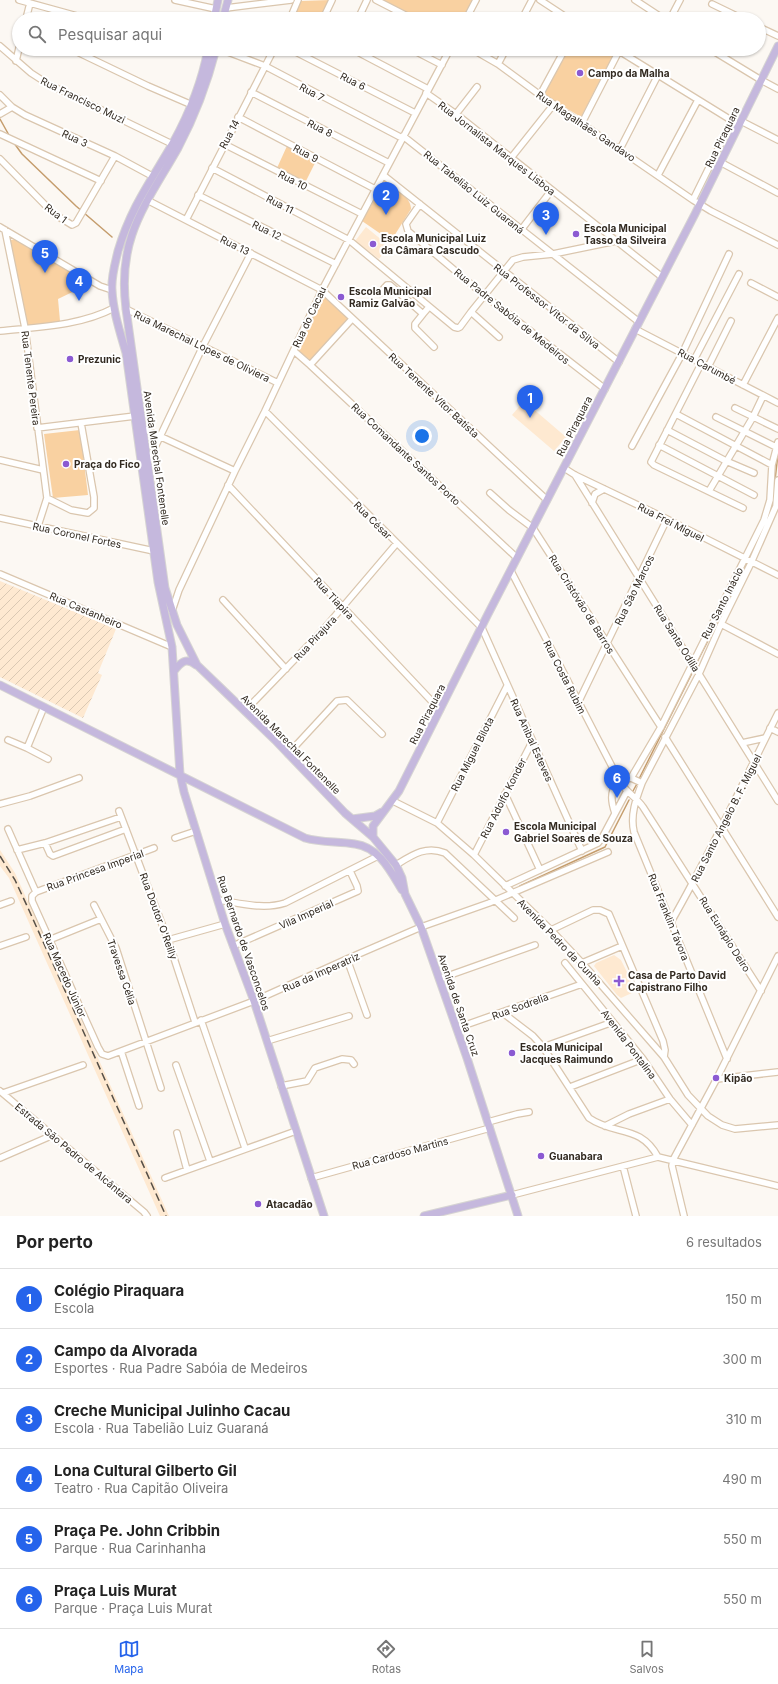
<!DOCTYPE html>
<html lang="pt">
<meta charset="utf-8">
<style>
:root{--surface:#fff;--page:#f6f6f6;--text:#222;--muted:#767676;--line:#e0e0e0;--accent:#2563eb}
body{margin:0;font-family:Inter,sans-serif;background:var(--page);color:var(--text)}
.you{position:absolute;left:422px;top:436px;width:14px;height:14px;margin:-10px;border:3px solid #fff;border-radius:50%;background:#1a73e8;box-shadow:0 0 0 6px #1a73e833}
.badge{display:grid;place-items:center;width:26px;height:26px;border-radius:50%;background:var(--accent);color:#fff;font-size:13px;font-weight:700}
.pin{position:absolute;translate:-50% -33px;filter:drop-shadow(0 1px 2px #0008)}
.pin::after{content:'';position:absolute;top:21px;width:14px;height:12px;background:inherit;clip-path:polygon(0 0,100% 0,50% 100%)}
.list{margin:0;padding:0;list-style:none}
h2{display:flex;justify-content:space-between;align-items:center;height:52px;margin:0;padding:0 16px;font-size:17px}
h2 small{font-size:13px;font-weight:400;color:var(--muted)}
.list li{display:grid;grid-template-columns:26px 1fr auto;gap:12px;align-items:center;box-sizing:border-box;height:60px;padding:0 16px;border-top:1px solid var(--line)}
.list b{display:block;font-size:15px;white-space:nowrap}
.list p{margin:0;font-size:13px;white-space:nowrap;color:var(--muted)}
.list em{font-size:13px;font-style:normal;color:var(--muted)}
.icon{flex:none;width:22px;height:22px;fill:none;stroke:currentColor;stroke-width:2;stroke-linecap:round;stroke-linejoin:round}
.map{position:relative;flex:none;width:778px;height:1216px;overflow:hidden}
.search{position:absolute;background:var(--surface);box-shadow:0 1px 3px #0004;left:12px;right:12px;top:12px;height:44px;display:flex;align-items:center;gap:10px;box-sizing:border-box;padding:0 14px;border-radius:22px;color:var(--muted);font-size:15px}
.sheet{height:412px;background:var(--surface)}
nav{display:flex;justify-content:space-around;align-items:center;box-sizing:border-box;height:56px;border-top:1px solid var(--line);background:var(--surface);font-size:11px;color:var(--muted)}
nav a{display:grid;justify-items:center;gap:2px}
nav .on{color:var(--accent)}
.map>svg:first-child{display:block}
.built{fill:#fee9d1}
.industrial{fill:url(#industrial-furrows)}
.green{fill:#f9d1a1}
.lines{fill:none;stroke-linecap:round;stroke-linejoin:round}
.stream{stroke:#c59d6d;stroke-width:1.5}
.minor-casing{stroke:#dac6ae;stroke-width:8}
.major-casing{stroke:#d6d4d3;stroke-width:9}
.minor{stroke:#fff;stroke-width:5.5}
.major{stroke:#c5b8dd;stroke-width:7}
.rail{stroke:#575048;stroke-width:1.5;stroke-dasharray:8 4;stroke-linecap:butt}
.poi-dot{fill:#8b5ad2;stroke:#fff;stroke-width:1.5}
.labels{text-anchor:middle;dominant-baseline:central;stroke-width:4;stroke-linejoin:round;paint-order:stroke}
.poi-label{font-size:10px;font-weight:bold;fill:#322a21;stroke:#fff;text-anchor:start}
.street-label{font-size:10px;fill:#322a21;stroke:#fff}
</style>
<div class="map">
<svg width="778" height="1216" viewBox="0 0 778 1216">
<defs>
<pattern id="industrial-furrows" width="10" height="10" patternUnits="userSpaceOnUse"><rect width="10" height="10" fill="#fee9d1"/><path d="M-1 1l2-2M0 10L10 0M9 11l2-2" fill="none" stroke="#dac8b3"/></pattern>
</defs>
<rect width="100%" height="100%" fill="#fcf8f3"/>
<!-- built -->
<path class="built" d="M366,227L389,246L379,259L355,241Z
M524,401L566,437L554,451L512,415Z
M0,850L15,873L169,1216H160L9,878L0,866Z
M614,955L621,960L635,988L634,992L621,998L617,995L594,966L596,963Z"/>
<!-- industrial -->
<path class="industrial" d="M0,581L116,629L98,673L102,675L83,718L0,677Z"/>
<!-- green -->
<path class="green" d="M330,0L322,19H292L301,1Z
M379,0H473L465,19H417Z
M569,49H609L615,52L581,117L544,95Z
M287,146L316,161L305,183L277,168Z
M387,183C395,184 412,200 411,209L391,241L362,221L383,185Z
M16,239L91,283L58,299L60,321L28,327L8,245L11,240Z
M322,294L348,319L310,360L296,349Z
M80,430L88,495L53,498L44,434Z"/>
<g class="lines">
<!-- stream -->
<path class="stream" d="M0,119L10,137
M14,143L22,154L76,206L112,237
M775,480L778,454
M766,521L773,505L774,496
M750,557L764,526
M695,666L747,564
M639,779L694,669
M633,791L638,782
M520,886L605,847L629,800"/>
<!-- minor casing -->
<g class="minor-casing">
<path id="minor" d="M19,0L88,19
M175,0L216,9
M376,0L413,19
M540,0L569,19
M635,0L664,19
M712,4L743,19
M226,8L291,0
M26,19L30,3
M290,19L298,0
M323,19L332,0
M358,19L367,0
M466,19L476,0
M522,19L532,0
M670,19L680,0
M759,27L778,36
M0,46L31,73L48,84L172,144
M71,49L148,86L192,105
M192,49L208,53
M220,49L265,66L402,138
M290,49L415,113
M352,49L428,89
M411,49L442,65
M472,49L498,64L540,95L693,200L711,211L778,245
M616,49L739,125
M710,49L761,80L778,89
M16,61L19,48
M498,64L506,49
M251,92L389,163
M426,93L456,114L662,277
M0,95L12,107L25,115L115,156L152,176
M540,95L565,49
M0,114L12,107
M456,114L477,87
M238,117L375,189
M741,121L778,140
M582,123L619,51
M0,134L101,181
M403,136L639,322
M224,144L362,214
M620,149L658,75
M511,158L554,104
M0,159L54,214L72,225L76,223L115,156
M720,162L778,193
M212,168L349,240L454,327L458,328L460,327L471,312L499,337
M383,175L619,362
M658,175L698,100
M198,195L336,264
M147,200L322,290L547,500
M693,200L732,121
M420,204L406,224L408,231L484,295L605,389
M186,220L274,49
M0,227L100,286L112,290
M5,230L25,328L47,498L38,526
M521,230L551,191
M751,283L778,297
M380,293L387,285H390L423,314L429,307
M126,309L278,383
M471,312L513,260L523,257L553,254L616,241
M423,314L415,324V328L434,347
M635,329L778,403
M0,331C37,327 80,326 114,308
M294,351L310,365L517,558
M694,360L739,274
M701,364L651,462L654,465L743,508
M310,365L352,319
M708,367L731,321
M743,385L778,318
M735,408L778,429
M265,411L482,628L582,851
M676,414L772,465
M716,417L776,447
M37,428L135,416
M142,428L235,471
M667,430L726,461L754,473
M659,445L754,495
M632,446L682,354L729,254
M0,460L43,470
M147,464L203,346L251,253
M564,468L575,475L667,519L778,575
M575,475L778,801
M228,485L440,710
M709,491L753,417L763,396
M490,493L509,510L533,528L661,727
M47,498L71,510L88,513L94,508V497L81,423
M592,503L595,494L604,489
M0,518L154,551
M511,571L620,782C626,792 636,797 643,807L761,991
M0,574L172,647
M223,600L286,669
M172,611L179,590L235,471L265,411L322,290L450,49
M721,624L778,654
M578,703L667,519
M245,711L323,630L397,543
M770,728L778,732
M665,737L778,917
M8,740L27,748L44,707
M742,743L765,738
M27,748L48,759
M288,754L337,701L347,700L382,734
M631,778L661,727L764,520L770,500L772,465L778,442
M631,778L642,783
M505,794L540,870
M393,801L437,823L474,855L551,930L582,963L664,1057L688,1095L708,1116L722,1125L735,1129L778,1125
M0,804L30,796L79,778
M119,811L168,940L195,1022
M615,813C609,796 610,782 631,778
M437,823L507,686
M8,829L36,892
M175,838L196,831
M45,843L50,854L53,856L126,829
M17,850L45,843L121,817
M474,855L532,742
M396,865C412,855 426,845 445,853L514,918
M505,886L598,843L602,838L627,791
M36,892L32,896V901L98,1047L102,1054L108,1056L254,1001L347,959L421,927L489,903L608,852
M36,892L154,848
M218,900C240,903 263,910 285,903L378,856
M0,905L11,901
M94,905L116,948L161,1088
M671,922C710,854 743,783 778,713
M551,930L593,910H600L609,914L663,1041L665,1050L664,1057
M49,940L101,919
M168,940L225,924
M0,946L26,937
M233,946L358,891L357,886L350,871
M347,959L367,1015
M565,963L643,1059L670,1099L692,1125
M582,963L622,946
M439,979L535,945
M503,1013L533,1036L543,1047L589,1118C615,1136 640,1124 658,1157
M201,1020L245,1148
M457,1028L582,984
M267,1041L349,1016
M543,1047L613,1022
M121,1051L139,1106
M727,1059L634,832C630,815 636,799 642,783L699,674L721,624L751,563L776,506L778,480
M176,1065L210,1161
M717,1079L778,1072
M281,1086L307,1081L315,1068L342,1059L351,1060L354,1064
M570,1087L643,1059
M0,1091L144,1212L147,1216
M3,1093L83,1065
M488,1122L517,1114L529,1112
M605,1126L629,1114L670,1099
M177,1133L187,1170
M0,1158L53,1135
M623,1166L636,1216
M165,1178L296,1131
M311,1178L490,1128
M512,1195L658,1157L778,1186
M684,1216L672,1166L673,1160L715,1082L778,956"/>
</g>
<!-- major casing -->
<g class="major-casing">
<path id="major" d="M214,19L218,0
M223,19L228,0
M208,49C202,82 189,114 173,143C151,181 131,207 118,251C115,264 111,277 112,290C113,311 120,332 126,353L158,582L172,647L180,774L184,792L225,924L254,1001L324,1216
M216,49C207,84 195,116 178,148C145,206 117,237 126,309L165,588L177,625L197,665L275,740L345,813L373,837L396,865L402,878L405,894L421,927L467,1058L518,1216
M174,671C181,662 186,657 196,665
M0,685L305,838C322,843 338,841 355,844C379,847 391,872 402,890
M352,819L375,816L382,812
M373,837V826L399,791L488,614L695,214L778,46
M424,1216L512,1195"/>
</g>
<!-- minor -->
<use href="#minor" class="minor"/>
<!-- major -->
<use href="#major" class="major"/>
<!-- rail -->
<path class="rail" d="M0,856L15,880L28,908L166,1216"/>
</g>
<!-- markers -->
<g class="poi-dot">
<circle cx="580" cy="73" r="4"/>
<circle cx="576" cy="234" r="4"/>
<circle cx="373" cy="244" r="4"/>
<circle cx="341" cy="297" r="4"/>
<circle cx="70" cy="359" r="4"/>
<circle cx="66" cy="464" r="4"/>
<circle cx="506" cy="832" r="4"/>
<path d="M617 975h4v4h4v4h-4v4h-4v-4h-4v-4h4z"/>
<circle cx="512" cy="1053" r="4"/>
<circle cx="716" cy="1078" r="4"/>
<circle cx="541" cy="1156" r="4"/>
<circle cx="258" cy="1204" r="4"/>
</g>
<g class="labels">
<!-- poi labels -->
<g class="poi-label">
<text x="588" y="73">Campo da Malha</text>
<text x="584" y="228">Escola Municipal<tspan x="584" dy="12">Tasso da Silveira</tspan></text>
<text x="381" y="238">Escola Municipal Luiz<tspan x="381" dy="12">da Câmara Cascudo</tspan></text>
<text x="349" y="291">Escola Municipal<tspan x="349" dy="12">Ramiz Galvão</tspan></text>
<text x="78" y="359">Prezunic</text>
<text x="74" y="464">Praça do Fico</text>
<text x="514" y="826">Escola Municipal<tspan x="514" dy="12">Gabriel Soares de Souza</tspan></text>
<text x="628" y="975">Casa de Parto David<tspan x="628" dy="12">Capistrano Filho</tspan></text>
<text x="520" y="1047">Escola Municipal<tspan x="520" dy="12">Jacques Raimundo</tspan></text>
<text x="724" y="1078">Kipão</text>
<text x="549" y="1156">Guanabara</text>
<text x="266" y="1204">Atacadão</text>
</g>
<!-- street labels -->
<g class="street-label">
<text transform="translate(353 81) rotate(27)">Rua 6</text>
<text transform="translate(312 92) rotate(28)">Rua 7</text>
<text transform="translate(83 100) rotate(26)">Rua Francisco Muzi</text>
<text transform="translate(586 126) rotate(34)">Rua Magalhães Gandavo</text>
<text transform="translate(320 128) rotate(27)">Rua 8</text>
<text transform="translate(229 134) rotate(-62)">Rua 14</text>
<text transform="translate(722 137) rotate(-64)">Rua Piraquara</text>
<text transform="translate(75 138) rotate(25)">Rua 3</text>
<text transform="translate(497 148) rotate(38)">Rua Jornalista Marques Lisboa</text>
<text transform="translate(306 153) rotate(28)">Rua 9</text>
<text transform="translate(293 180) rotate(27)">Rua 10</text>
<text transform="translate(474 192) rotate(39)">Rua Tabelião Luiz Guaraná</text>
<text transform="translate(280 204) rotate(27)">Rua 11</text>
<text transform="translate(56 213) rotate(37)">Rua 1</text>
<text transform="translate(267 230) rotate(26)">Rua 12</text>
<text transform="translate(235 245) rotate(26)">Rua 13</text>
<text transform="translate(547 306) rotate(38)">Rua Professor Vitor da Silva</text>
<text transform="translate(512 316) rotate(39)">Rua Padre Sabóia de Medeiros</text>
<text transform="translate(309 317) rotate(-65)">Rua do Cacau</text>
<text transform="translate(202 346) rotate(26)">Rua Marechal Lopes de Oliviera</text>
<text transform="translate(707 366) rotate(28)">Rua Carumbé</text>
<text transform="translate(31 378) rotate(83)">Rua Tenente Pereira</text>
<text transform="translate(434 395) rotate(43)">Rua Tenente Vítor Batista</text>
<text transform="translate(574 426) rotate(-63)">Rua Piraquara</text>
<text transform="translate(406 454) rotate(43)">Rua Comandante Santos Porto</text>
<text transform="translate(157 458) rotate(82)">Avenida Marechal Fontenelle</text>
<text transform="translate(373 520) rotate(45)">Rua César</text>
<text transform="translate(671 522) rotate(27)">Rua Frei Miguel</text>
<text transform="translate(77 535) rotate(12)">Rua Coronel Fortes</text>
<text transform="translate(634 590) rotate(-64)">Rua Sāo Marcos</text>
<text transform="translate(334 598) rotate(47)">Rua Tiapira</text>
<text transform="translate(722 603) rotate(-63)">Rua Santo Inácio</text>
<text transform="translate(582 604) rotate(58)">Rua Cristóvão de Barros</text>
<text transform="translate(86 610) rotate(23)">Rua Castanheiro</text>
<text transform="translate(315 638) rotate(-47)">Rua Pirajura</text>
<text transform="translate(677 638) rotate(58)">Rua Santa Odília</text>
<text transform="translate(565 677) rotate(63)">Rua Costa Rubim</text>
<text transform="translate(427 714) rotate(-63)">Rua Piraquara</text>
<text transform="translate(532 740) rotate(66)">Rua Anibal Esteves</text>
<text transform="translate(291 744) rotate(45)">Avenida Marechal Fontenelle</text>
<text transform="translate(472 754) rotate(-63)">Rua Miguel Bilota</text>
<text transform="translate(503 798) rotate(-63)">Rua Adolfo Konder</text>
<text transform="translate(726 818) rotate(-63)">Rua Santo Angelo B. F. Miguel</text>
<text transform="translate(95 870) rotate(-20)">Rua Princesa Imperial</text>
<text transform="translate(306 914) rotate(-24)">Vila Imperial</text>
<text transform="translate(159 916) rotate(70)">Rua Doutor O'Reilly</text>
<text transform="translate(669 917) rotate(68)">Rua Franklin Távora</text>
<text transform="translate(725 934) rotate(58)">Rua Eunápio Deiro</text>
<text transform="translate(560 942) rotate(46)">Avenida Pedro da Cunha</text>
<text transform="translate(244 943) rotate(71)">Rua Bernardo de Vasconcelos</text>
<text transform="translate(122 972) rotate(71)">Travessa Célia</text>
<text transform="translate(321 972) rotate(-24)">Rua da Imperatriz</text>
<text transform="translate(65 975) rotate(66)">Rua Macedo Júnior</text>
<text transform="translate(459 1005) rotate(71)">Avenida de Santa Cruz</text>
<text transform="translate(520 1006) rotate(-20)">Rua Sodrelia</text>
<text transform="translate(629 1044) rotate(53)">Avenida Pontalina</text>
<text transform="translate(74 1153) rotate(40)">Estrada São Pedro de Alcântara</text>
<text transform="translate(400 1153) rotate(-15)">Rua Cardoso Martins</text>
</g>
</g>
</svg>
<div class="you"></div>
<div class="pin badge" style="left:530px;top:418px">1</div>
<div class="pin badge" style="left:386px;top:215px">2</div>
<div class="pin badge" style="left:546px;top:235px">3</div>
<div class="pin badge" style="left:79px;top:301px">4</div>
<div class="pin badge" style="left:45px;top:273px">5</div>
<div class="pin badge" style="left:617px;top:798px">6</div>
<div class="search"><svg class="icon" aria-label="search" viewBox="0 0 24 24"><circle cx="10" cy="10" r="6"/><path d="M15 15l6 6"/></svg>Pesquisar aqui</div>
</div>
<section class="sheet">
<h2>Por perto<small>6 resultados</small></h2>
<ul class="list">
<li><span class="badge">1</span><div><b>Colégio Piraquara</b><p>Escola</p></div><em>150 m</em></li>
<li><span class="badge">2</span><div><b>Campo da Alvorada</b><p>Esportes · Rua Padre Sabóia de Medeiros</p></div><em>300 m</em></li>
<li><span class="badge">3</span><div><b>Creche Municipal Julinho Cacau</b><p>Escola · Rua Tabelião Luiz Guaraná</p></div><em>310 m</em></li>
<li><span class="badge">4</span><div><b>Lona Cultural Gilberto Gil</b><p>Teatro · Rua Capitão Oliveira</p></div><em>490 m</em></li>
<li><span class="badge">5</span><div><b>Praça Pe. John Cribbin</b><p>Parque · Rua Carinhanha</p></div><em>550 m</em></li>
<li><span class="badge">6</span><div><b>Praça Luis Murat</b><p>Parque · Praça Luis Murat</p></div><em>550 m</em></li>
</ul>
</section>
<nav>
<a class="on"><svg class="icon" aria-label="map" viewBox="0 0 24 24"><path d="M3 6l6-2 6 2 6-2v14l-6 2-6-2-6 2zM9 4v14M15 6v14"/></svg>Mapa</a>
<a><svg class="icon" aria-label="directions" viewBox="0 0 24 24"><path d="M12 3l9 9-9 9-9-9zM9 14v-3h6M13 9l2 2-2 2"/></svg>Rotas</a>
<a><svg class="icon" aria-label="saved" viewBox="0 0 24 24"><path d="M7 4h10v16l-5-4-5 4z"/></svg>Salvos</a>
</nav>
